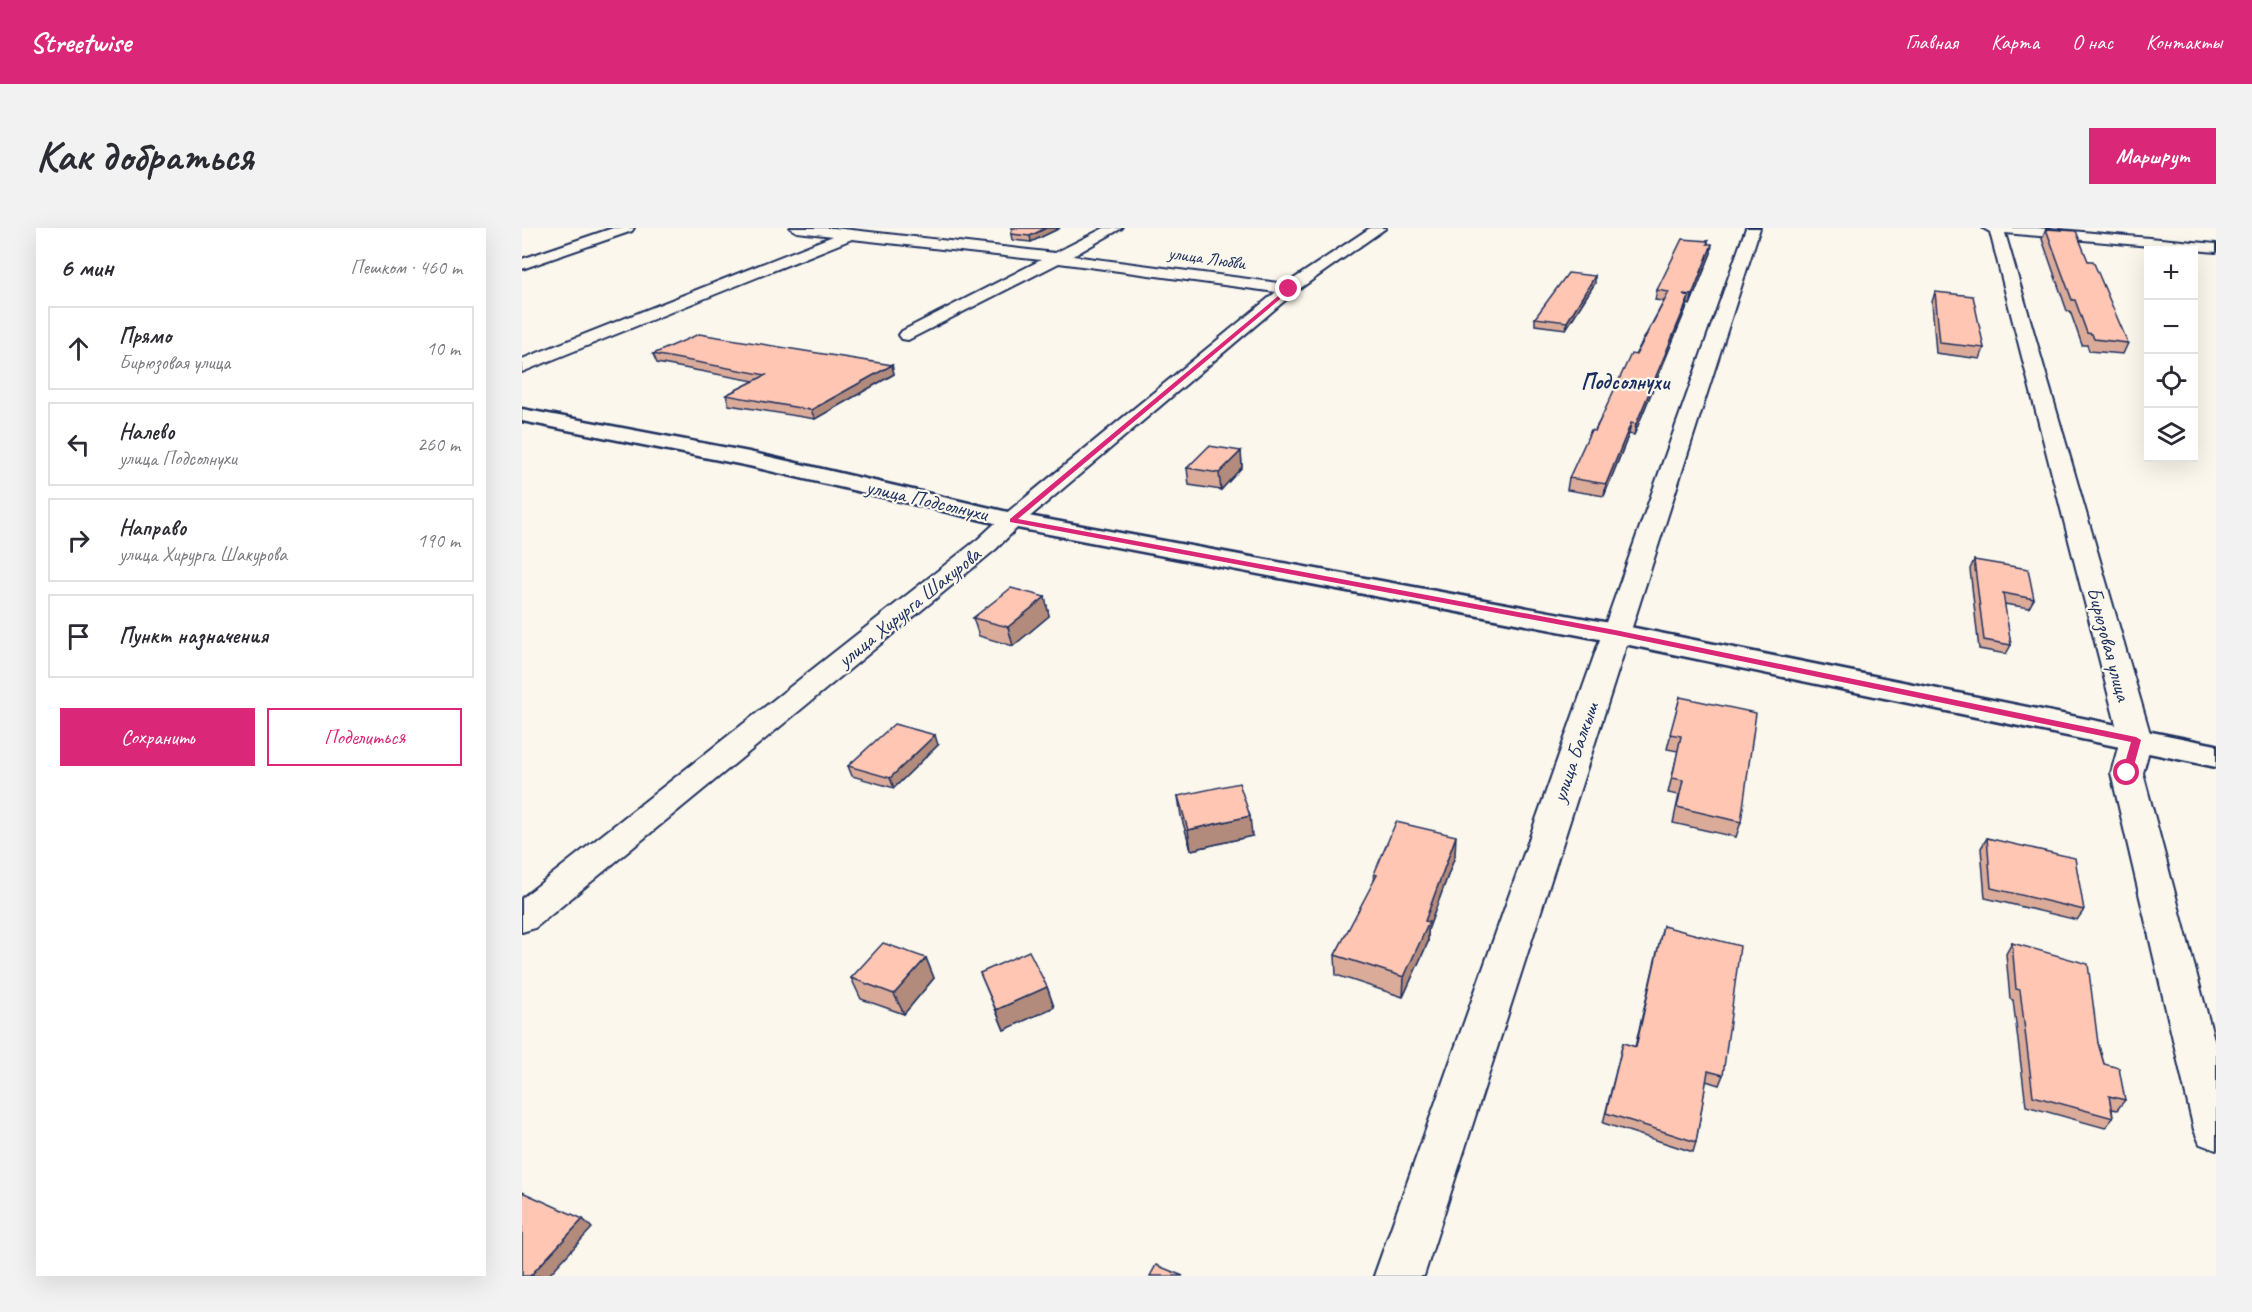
<!DOCTYPE html>
<html lang="ru">
<meta charset="utf-8">
<style>
:root{--surface:#fff;--page:#f2f2f3;--text:#2b2b33;--muted:#7c7c81;--line:#e1e1e2;--accent:#db2777}
body{margin:0;font-family:Caveat,sans-serif;background:var(--page);color:var(--text)}
.controls{position:absolute;right:18px;top:18px;display:grid;overflow:hidden;border-radius:0px;box-shadow:0 6px 24px #0002}
.controls button{width:54px;height:54px;display:grid;place-items:center;padding:0;border:0;border-bottom:2px solid var(--line);background:var(--surface);color:var(--text);font:30px sans-serif}
.stop{position:absolute;width:18px;height:18px;margin:-14px;border:4px solid #db2777;border-radius:50%;background:#fff}
.stop.end{background:#db2777;border-color:#fff;box-shadow:0 2px 6px #0008}
.list{margin:0;padding:0;list-style:none}
h2{display:flex;justify-content:space-between;align-items:center;height:78px;margin:0;padding:0 24px;font-size:26px}
h2 small{font-size:20px;font-weight:400;color:var(--muted)}
.list li{display:grid;grid-template-columns:39px 1fr auto;gap:18px;align-items:center;box-sizing:border-box;height:84px;margin:0 12px 12px;padding:0 12px;border:2px solid var(--line);border-radius:0px}
.list b{display:block;font-size:22px;white-space:nowrap}
.list p{margin:0;font-size:20px;white-space:nowrap;color:var(--muted)}
.list em{font-size:20px;font-style:normal;color:var(--muted)}
.actions{display:flex;gap:12px;padding:18px 24px}
.actions a{flex:1;padding:14px 0;border:2px solid var(--accent);border-radius:0px;text-align:center;font-size:21px;color:var(--accent)}
.actions .main{background:var(--accent);color:#fff}
.icon{flex:none;width:33px;height:33px;fill:none;stroke:currentColor;stroke-width:2;stroke-linecap:round;stroke-linejoin:round}
.map{position:relative;flex:none;width:1694px;height:1048px;overflow:hidden;border-radius:0px}
header{display:flex;align-items:center;gap:36px;box-sizing:border-box;height:84px;padding:0 30px;background:var(--accent);color:#fff}
header strong{font-size:28px}
nav{display:flex;gap:33px;margin-inline-start:auto;font-size:21px}
.intro{display:flex;align-items:center;justify-content:space-between;box-sizing:border-box;height:144px;padding:0 36px}
h1{margin:0;font-size:42px}
.button{padding:15px 27px;border-radius:0px;background:var(--accent);color:#fff;font-size:21px;font-weight:700}
main{display:flex;gap:36px;padding:0 36px}
aside{flex:1;background:var(--surface);border-radius:0px;box-shadow:0 6px 24px #0002}
.map>svg:first-child{display:block}
.lines{fill:none;stroke-linecap:round;stroke-linejoin:round}
.street-casing{stroke:#1b2f5e;stroke-width:4}
.secondary-casing{stroke:#1b2f5e;stroke-width:5}
.street{fill:#fbf7ec;fill-rule:evenodd}
.secondary{fill:#fbf7ec;fill-rule:evenodd}
.wall{fill:#dbab9a;stroke:#1b2f5e;stroke-width:1.5}
.shaded-wall{fill:#b28b7d;stroke:#1b2f5e;stroke-width:1.5}
.building{fill:#ffc7b3;stroke:#1b2f5e;stroke-width:1.5}
.route{fill:#db2777}
.labels{text-anchor:middle;dominant-baseline:central;stroke-width:4.5;stroke-linejoin:round;paint-order:stroke}
.far-street-label{font-size:18px;fill:#1b2f5e;stroke:#fbf7ec}
.street-label{font-size:21px;fill:#1b2f5e;stroke:#fbf7ec}
.far-district-label{font-size:22px;font-weight:bold;fill:#1b2f5e;stroke:#fbf7ec}
</style>
<header>
<strong>Streetwise</strong>
<nav><a>Главная</a><a>Карта</a><a>О нас</a><a>Контакты</a></nav>
</header>
<div class="intro"><h1>Как добраться</h1><a class="button">Маршрут</a></div>
<main>
<aside>
<h2>6 мин<small>Пешком · 460 m</small></h2>
<ul class="list">
<li><svg class="icon" aria-label="ahead" viewBox="0 0 24 24"><path d="M12 20V5M6 11l6-6 6 6"/></svg><div><b>Прямо</b><p>Бирюзовая улица</p></div><em>10 m</em></li>
<li><svg class="icon" aria-label="left" viewBox="0 0 24 24"><path d="M17 20v-9H6M10 6l-5 5 5 5"/></svg><div><b>Налево</b><p>улица Подсолнухи</p></div><em>260 m</em></li>
<li><svg class="icon" aria-label="right" viewBox="0 0 24 24"><path d="M7 20v-9h11M14 6l5 5-5 5"/></svg><div><b>Направо</b><p>улица Хирурга Шакурова</p></div><em>190 m</em></li>
<li><svg class="icon" aria-label="arrive" viewBox="0 0 24 24"><path d="M6 21V4h12l-3 4 3 4H6"/></svg><div><b>Пункт назначения</b></div></li>
</ul>
<div class="actions"><a class="main">Сохранить</a><a>Поделиться</a></div>
</aside>
<div class="map">
<svg width="1694" height="1048" viewBox="0 0 1694 1048">
<rect width="100%" height="100%" fill="#fbf7ec"/>
<filter id="ink" filterUnits="userSpaceOnUse"><feTurbulence type="fractalNoise" baseFrequency=".0167" numOctaves="2"/><feDisplacementMap in="SourceGraphic" scale="12" xChannelSelector="R" yChannelSelector="G"/><feConvolveMatrix kernelMatrix="1 2 1 2 8 2 1 2 1" color-interpolation-filters="sRGB"/></filter>
<g filter="url(#ink)">
<g class="lines">
<!-- street casing -->
<g class="street-casing">
<path id="street" d="M91,0H112L110,3L0,41V31Z
M268,0H312L533,25L582,0H600L551,28L764,56L848,0H864L773,64L498,297L474,321L13,700L0,704V670L456,311L482,287L754,64L537,35L386,112L380,111L377,107L380,103L519,32L330,11L0,144V131L311,8L275,4Z
M1224,0H1238L902,1048H852Z
M1461,0H1516L1694,16V24L1483,5L1630,512L1621,545L1694,819V922L1678,916L1672,902L1589,545L1598,512L1468,4Z"/>
</g>
<!-- secondary casing -->
<g class="secondary-casing">
<path id="secondary" d="M0,181L227,224L490,285L1093,396L1694,517V539L1093,414L490,299L227,238L0,193Z"/>
</g>
<!-- street -->
<use href="#street" class="street"/>
<!-- secondary -->
<use href="#secondary" class="secondary"/>
</g>
<!-- wall -->
<path class="wall" d="M490,0H538L509,14L490,12L489,6Z
M1524,1L1566,33L1606,115L1601,126L1567,123L1565,117H1560L1548,83H1545L1520,11Z
M1186,13V16L1189,25L1168,77L1166,76L1112,207L1107,206L1082,268L1045,262L1047,250L1142,73L1133,72L1135,62Z
M1073,55L1044,101L1013,97V90Z
M1413,64L1462,120L1458,131L1414,125L1410,74Z
M131,126L370,137L372,146L293,191L207,177L204,167L232,153L135,135Z
M719,223L720,239L699,262L667,257L665,240Z
M1452,332L1512,371L1507,380L1482,376L1489,417L1484,426L1457,421L1448,341Z
M523,369L527,388L491,418L457,408L451,390Z
M1158,469L1219,594L1214,609L1151,595L1157,567L1146,565L1156,523L1145,521Z
M416,517L372,560L330,548L326,538Z
M656,568L730,608L669,622L659,588Z
M1465,610L1562,682L1555,692L1463,670L1459,620Z
M933,628L906,702V714L881,769L814,747L813,727L852,654V646Z
M1141,698L1201,847L1197,857L1184,853L1174,914L1171,924L1081,895L1101,815L1113,819Z
M1490,715L1576,815L1582,836L1603,872L1595,882L1590,881L1591,890L1583,900L1504,878L1491,772L1488,771L1484,726Z
M404,730L412,750L382,786L339,771L329,750Z
M458,745L525,759L532,779L482,802Z"/>
<!-- shaded-wall -->
<path class="shaded-wall" d="M524,0H538L509,14L508,8Z
M1190,16L1189,25L1168,77L1170,67Z
M1073,48V55L1044,101L1045,94Z
M1167,69L1165,78L1112,207L1114,196Z
M370,137L372,146L293,191L289,182Z
M1109,195L1107,206L1082,268L1084,256Z
M719,223L720,239L699,262L697,245Z
M523,369L527,388L491,418L486,399Z
M413,507L416,517L372,560L368,550Z
M728,588L730,608L669,622L666,602Z
M934,608L933,628L906,702V714L881,769L882,749Z
M404,730L412,750L382,786L372,766Z
M525,759L532,779L482,802L474,782Z
M61,991L70,1000L26,1048H8Z"/>
<!-- building -->
<path class="building" d="M490,0H524L508,8L489,6Z
M1524,1L1554,3L1566,33H1571L1606,115L1572,111L1570,106L1565,105L1553,72H1550Z
M1160,11L1186,13L1185,16H1190L1170,67L1161,66L1167,69L1114,196L1109,195L1084,256L1047,250L1069,202L1073,203L1109,126L1114,127L1147,64L1135,62Z
M1046,45L1073,48L1045,94L1013,90Z
M1413,64L1451,68L1462,120L1418,115Z
M177,106L370,137L289,182L204,167L244,147L131,126Z
M687,218L719,223L697,245L665,240Z
M1452,332L1506,341L1512,371L1481,365L1489,417L1462,412Z
M489,360L523,369L486,399L451,390Z
M1158,469L1234,485L1219,594L1155,579L1161,552L1150,550L1159,508L1148,506Z
M372,496L413,507L368,550L326,538Z
M717,555L728,588L666,602L656,568Z
M874,594L934,608L903,693L907,694L882,749L813,727L855,647L852,646Z
M1465,610L1553,630L1562,682L1469,660Z
M1141,698L1218,718L1201,847L1186,843L1174,914L1084,885L1101,815L1114,819Z
M361,715L404,730L372,766L329,750Z
M1490,715L1566,736L1576,815L1582,836L1597,840L1603,872L1587,868L1591,890L1511,868L1498,762L1494,761Z
M507,723L525,759L474,782L458,745Z
M0,964L61,991L8,1048H0Z
M634,1037L661,1048H628Z"/>
</g>
<!-- route -->
<path class="route" d="M767,59L769,62L496,291L1093,402L1614,509L1619,512L1610,545L1605,549L1600,545L1609,514L1093,407L488,294V291Z"/>
<g class="labels">
<!-- far-street labels -->
<g class="far-street-label">
<text transform="translate(685 30) rotate(8)">улица Любви</text>
</g>
<!-- street labels -->
<g class="street-label">
<text transform="translate(405 272) rotate(13)">улица Подсолнухи</text>
<text transform="translate(387 379) rotate(-39)">улица Хирурга Шакурова</text>
<text transform="translate(1587 416) rotate(75)">Бирюзовая улица</text>
<text transform="translate(1053 524) rotate(-71)">улица Балкыш</text>
</g>
<!-- far-district labels -->
<g class="far-district-label">
<text x="1103" y="154">Подсолнухи</text>
</g>
</g>
</svg>
<div class="controls">
<button>+</button>
<button>−</button>
<button><svg class="icon" aria-label="locate" viewBox="0 0 24 24"><circle cx="12" cy="12" r="6"/><path d="M12 2v4M12 18v4M2 12h4M18 12h4"/></svg></button>
<button><svg class="icon" aria-label="layers" viewBox="0 0 24 24"><path d="M12 4l9 5-9 5-9-5zM3 14l9 5 9-5"/></svg></button>
</div>
<div class="stop" style="left:1605px;top:545px"></div>
<div class="stop end" style="left:767px;top:61px"></div>
</div>
</main>
